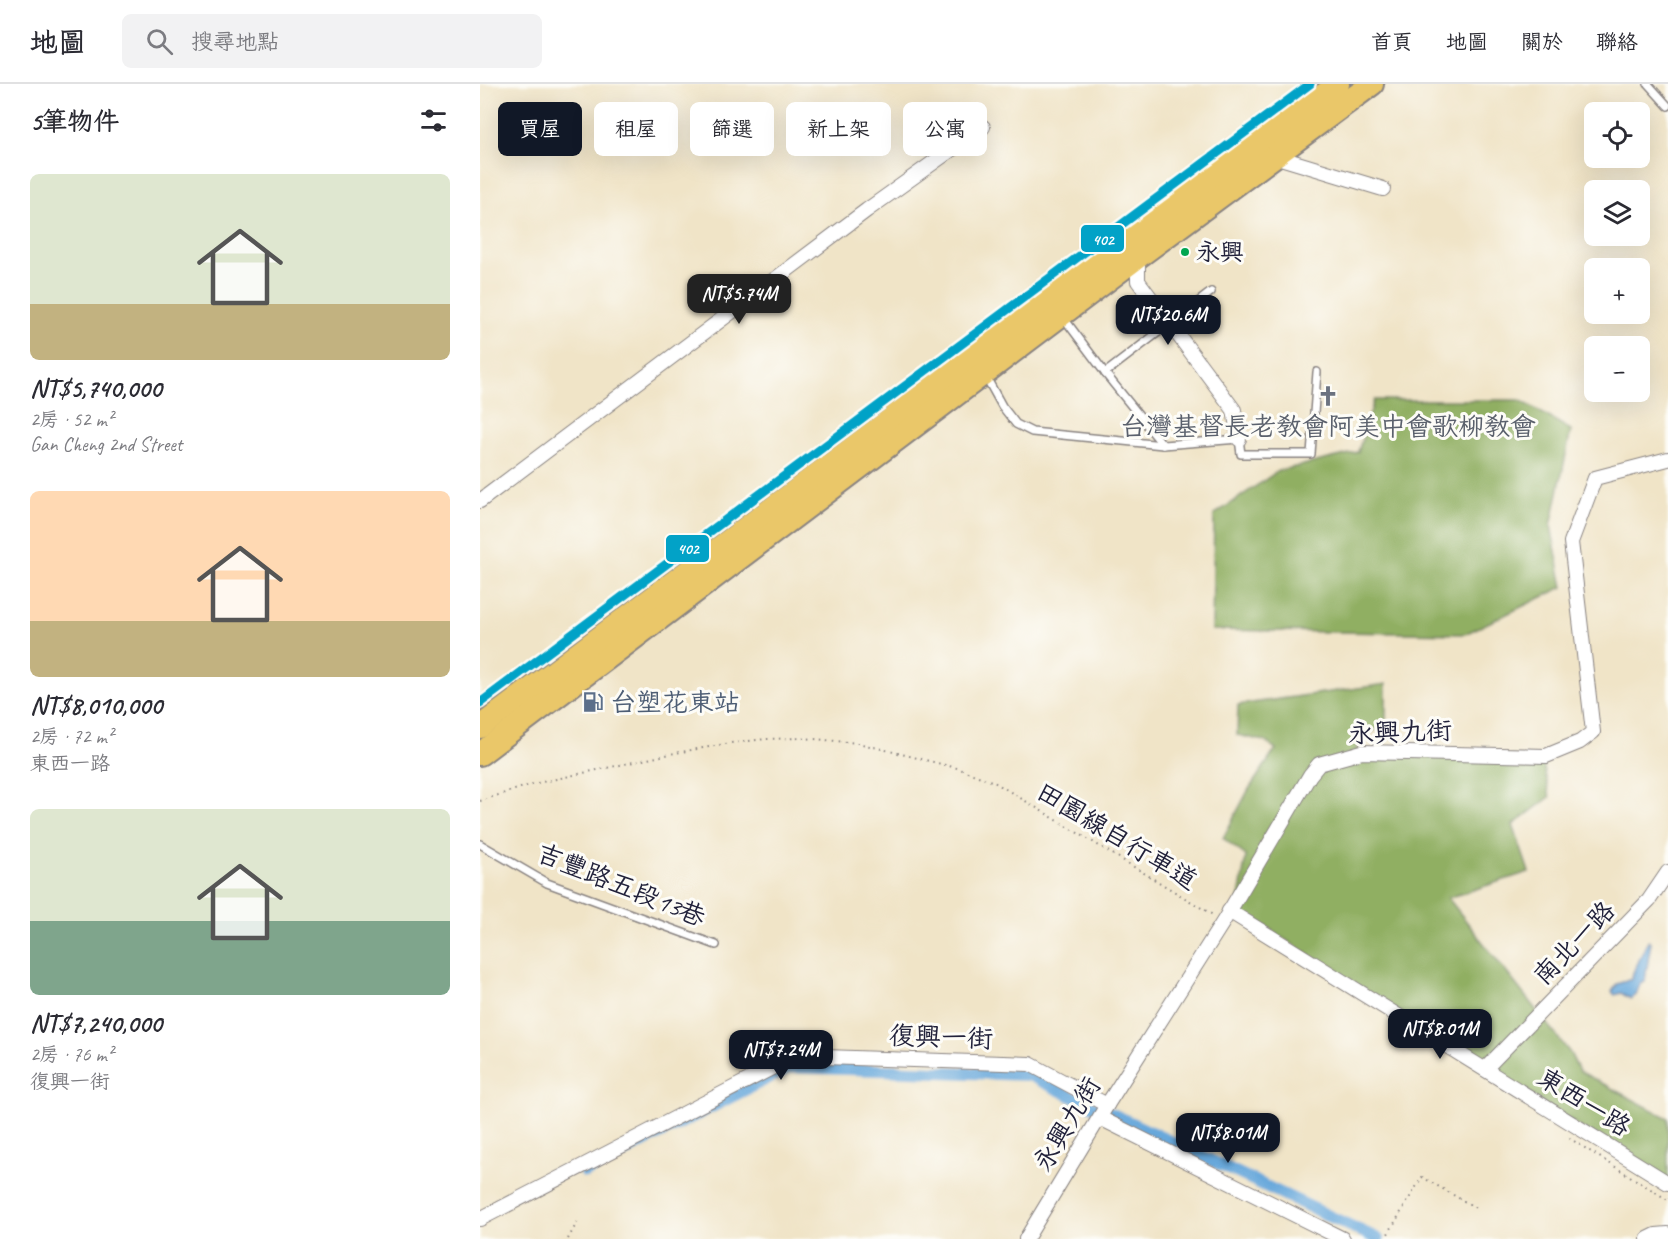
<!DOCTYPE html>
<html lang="zh-TW">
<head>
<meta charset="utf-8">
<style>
  :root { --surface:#fff; --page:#f2f2f3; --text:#2b2b33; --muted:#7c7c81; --line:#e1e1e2; --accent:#111827 }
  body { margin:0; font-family:Caveat,"LXGW WenKai TC",sans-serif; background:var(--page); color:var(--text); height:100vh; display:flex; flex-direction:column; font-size:22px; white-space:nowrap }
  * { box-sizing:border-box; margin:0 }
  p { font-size:20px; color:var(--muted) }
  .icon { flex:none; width:33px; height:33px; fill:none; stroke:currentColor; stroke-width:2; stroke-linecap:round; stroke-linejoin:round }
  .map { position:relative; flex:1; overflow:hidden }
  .details { display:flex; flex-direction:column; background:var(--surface); width:480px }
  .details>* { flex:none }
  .hud { position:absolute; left:18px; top:18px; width:570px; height:54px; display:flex; gap:12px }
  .tools { position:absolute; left:1104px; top:18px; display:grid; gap:12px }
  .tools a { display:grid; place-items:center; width:66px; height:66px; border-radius:9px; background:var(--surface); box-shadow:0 6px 24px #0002; font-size:30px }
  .price { position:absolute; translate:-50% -51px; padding:0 14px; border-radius:12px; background:var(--accent); color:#fff; font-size:20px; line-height:39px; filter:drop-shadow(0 2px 3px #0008) }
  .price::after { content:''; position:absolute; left:50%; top:36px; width:18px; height:14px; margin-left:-9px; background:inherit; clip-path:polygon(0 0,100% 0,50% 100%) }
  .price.active { background:#222; color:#fff }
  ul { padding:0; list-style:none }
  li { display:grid; align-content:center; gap:12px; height:318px; padding:0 30px }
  li span { display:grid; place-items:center; height:186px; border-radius:9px; color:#555 }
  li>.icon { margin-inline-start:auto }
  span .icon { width:108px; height:108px; fill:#fffc; stroke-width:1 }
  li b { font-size:26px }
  h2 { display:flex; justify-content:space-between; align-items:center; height:72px; padding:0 30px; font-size:26px }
  .tag { padding:0 21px; border-radius:9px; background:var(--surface); box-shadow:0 6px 24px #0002; font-size:21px; line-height:54px }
  .tag.active { background:var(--accent); color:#fff }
  header { display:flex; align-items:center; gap:36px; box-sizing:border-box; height:84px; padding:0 30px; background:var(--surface); border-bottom:2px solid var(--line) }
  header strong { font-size:28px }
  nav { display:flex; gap:33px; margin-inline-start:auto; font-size:21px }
  .search { width:420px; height:54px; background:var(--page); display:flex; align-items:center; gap:15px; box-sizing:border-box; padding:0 21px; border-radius:9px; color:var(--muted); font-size:22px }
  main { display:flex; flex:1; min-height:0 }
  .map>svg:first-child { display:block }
  .forest { fill:#90af62; stroke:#59684e; stroke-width:1.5 }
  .water { fill:#67a8db; stroke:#44658b; stroke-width:1.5 }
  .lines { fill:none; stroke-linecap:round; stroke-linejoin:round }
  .canal { stroke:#67a8db; stroke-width:12 }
  .service-casing { stroke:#898381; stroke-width:10 }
  .minor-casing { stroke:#898381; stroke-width:16 }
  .primary-casing { stroke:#898381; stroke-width:26 }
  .path { stroke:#898381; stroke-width:2; stroke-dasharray:1.5 4.5; stroke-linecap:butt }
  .service { stroke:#fff; stroke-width:7 }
  .minor { stroke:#fff; stroke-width:14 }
  .primary { stroke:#eac769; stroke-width:22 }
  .rail-1-casing { stroke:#fdfcf7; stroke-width:14 }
  .rail-1 { stroke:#02a2c7; stroke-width:9 }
  .bus-dot { fill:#00a651; stroke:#fdfcf7; stroke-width:2 }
  .labels { text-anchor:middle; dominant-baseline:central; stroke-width:6; stroke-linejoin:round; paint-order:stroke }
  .bus-label { font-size:24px; fill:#22223b; stroke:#fdfcf7; text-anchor:start }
  .worship-label { font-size:26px; fill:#5b616d; stroke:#fdfcf7 }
  .service-label { font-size:26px; fill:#4e5e75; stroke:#fdfcf7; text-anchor:start }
  .street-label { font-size:26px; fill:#22223b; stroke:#fdfcf7 }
  .line-badge { stroke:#fdfcf7; stroke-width:2 }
  .badge-label { font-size:16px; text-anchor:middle; font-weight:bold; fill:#fff }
</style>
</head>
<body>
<header>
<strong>地圖</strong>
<div class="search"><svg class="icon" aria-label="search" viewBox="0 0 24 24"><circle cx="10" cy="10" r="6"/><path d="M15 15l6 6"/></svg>搜尋地點</div>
<nav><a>首頁</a><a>地圖</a><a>關於</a><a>聯絡</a></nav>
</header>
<main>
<section class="details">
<h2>5筆物件<svg class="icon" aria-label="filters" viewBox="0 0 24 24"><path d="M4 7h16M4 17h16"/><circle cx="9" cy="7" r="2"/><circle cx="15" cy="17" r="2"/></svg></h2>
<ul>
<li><span style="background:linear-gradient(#dfe7d0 70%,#c2b280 0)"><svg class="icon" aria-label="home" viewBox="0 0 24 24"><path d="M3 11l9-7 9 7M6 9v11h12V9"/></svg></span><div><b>NT$5,740,000</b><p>2房 · 52 m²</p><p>Gan Cheng 2nd Street</p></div></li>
<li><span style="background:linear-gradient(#ffd9b3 70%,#c2b280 0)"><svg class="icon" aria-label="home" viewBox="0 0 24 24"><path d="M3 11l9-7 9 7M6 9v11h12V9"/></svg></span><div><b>NT$8,010,000</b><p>2房 · 72 m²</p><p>東西一路</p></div></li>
<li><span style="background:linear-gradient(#dfe7d0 60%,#7fa58c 0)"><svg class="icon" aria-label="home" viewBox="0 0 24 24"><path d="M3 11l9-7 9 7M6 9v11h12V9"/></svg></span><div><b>NT$7,240,000</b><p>2房 · 76 m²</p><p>復興一街</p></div></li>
</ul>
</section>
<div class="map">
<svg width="1188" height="1155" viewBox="0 0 1188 1155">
  <rect width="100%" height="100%" fill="#fdfcf7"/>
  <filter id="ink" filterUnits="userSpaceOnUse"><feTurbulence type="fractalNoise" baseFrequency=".0167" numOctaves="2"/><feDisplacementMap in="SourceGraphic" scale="12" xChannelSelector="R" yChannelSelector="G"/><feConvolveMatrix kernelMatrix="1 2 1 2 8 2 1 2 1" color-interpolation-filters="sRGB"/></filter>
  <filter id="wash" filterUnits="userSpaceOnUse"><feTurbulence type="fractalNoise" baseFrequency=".008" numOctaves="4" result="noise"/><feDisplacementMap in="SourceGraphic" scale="24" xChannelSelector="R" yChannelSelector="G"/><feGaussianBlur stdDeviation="1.35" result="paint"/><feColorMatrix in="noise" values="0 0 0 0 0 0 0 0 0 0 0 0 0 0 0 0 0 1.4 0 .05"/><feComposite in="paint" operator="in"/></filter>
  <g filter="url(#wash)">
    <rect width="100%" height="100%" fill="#f0e4c7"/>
    <!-- forest -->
    <g class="forest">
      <polygon points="894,316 1040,316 1091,346 1071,442 1083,503 985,550 732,546 734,431 798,387 878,368"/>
      <polygon points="906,600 906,639 877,658 876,665 1062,674 1070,713 1033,741 1049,788 968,814 1090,969 1099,987 1188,1034 1188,1099 757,825 766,772 743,754 769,705 796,665 784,657 757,651 758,621"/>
    </g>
    <!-- water -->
    <polygon class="water" points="1168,857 1171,858 1165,896 1160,899 1156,911 1151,915 1141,909 1135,911 1132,908 1137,900 1152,895 1153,889"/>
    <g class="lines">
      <!-- canal -->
      <g class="canal">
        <polyline points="628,1028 898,1155"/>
        <polyline points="105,1088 310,983 549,991 615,1024"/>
      </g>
    </g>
  </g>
  <g filter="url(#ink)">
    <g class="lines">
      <!-- service casing -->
      <g class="service-casing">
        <g id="service">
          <polyline points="1168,0 1188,22"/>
          <polyline points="583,233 625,289 683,361"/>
          <polyline points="625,289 731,208"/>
          <polyline points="506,293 522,322 536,340 552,348 683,361 759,355 761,370 831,370 837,288"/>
          <polyline points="0,760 67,799 236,861"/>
        </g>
      </g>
      <!-- minor casing -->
      <g class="minor-casing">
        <g id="minor">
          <polyline points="794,72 903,105"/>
          <polyline points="656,169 658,173 658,197 754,326 759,355"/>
          <polyline points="0,417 387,126 503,43"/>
          <polyline points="749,827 1188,1099"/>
          <polyline points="1005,985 1169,816 1188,788"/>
          <polyline points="620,1034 863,1155"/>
          <polyline points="0,1135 315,972 550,980 627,1021"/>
          <polyline points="546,1155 627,1021 743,838 830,691 839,680 882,668 1066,672 1100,658 1113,648 1091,458 1115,394 1188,375"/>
          <polyline points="1168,1155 1176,1151 1188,1150"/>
        </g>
      </g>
      <!-- primary casing -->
      <g class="primary-casing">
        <g id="primary">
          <polyline points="0,643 858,0"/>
          <polyline points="0,670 658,173 892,0"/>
        </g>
      </g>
      <!-- path -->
      <g class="path">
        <polyline points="0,717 53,700 195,669 251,659 286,655 323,654 378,659 477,684 514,698 733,831"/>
        <polyline points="1089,1054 1188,1116"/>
        <polyline points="88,1155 99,1135"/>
        <polyline points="905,1155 942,1093 996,1124"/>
      </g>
      <!-- service -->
      <use href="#service" class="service"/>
      <!-- minor -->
      <use href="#minor" class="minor"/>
      <!-- primary -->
      <use href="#primary" class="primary"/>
      <!-- rail-1 casing -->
      <g class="rail-1-casing">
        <polyline id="rail-1" points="0,619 830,0"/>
      </g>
      <!-- rail-1 -->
      <use href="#rail-1" class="rail-1"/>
    </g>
  </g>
  <!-- icons -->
  <defs>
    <g id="church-bare" transform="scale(1.62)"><path d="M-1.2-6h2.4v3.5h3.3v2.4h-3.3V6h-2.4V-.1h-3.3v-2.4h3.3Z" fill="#6b7280" stroke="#fdfcf7" stroke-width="2.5" paint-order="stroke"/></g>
    <g id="fuel-bare" transform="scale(1.62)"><path d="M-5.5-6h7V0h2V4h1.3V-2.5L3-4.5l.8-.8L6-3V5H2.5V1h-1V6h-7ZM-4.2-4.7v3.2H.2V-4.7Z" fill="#5c6f8a" stroke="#fdfcf7" stroke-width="2.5" paint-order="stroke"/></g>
  </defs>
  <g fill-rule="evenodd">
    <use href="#church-bare" x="848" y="312"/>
    <use href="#fuel-bare" x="113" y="618"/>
  </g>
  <!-- markers -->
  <circle class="bus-dot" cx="705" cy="168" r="5"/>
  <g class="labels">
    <!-- bus labels -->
    <g class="bus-label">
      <text x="716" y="168">永興</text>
    </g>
    <!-- worship labels -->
    <g class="worship-label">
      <text x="848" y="342">台灣基督長老教會阿美中會歌柳教會</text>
    </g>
    <!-- service labels -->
    <g class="service-label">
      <text x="130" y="618">台塑花東站</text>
    </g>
    <!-- street labels -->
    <g class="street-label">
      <text transform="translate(920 648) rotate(-2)">永興九街</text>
      <text transform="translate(637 752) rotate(31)">田園線自行車道</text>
      <text transform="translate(141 801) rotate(22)">吉豐路五段13巷</text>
      <text transform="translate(1094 859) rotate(-46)">南北一路</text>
      <text transform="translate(461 953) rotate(2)">復興一街</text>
      <text transform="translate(1104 1018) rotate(32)">東西一路</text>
      <text transform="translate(587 1040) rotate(-59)">永興九街</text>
    </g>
  </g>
  <g class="line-badge">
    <rect x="600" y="140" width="45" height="29" rx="6" fill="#02a2c7"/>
    <rect x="185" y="450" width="45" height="29" rx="6" fill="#02a2c7"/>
  </g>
  <g class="badge-label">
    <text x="623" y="161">402</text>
    <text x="208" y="470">402</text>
  </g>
</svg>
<div class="tools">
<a><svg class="icon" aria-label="locate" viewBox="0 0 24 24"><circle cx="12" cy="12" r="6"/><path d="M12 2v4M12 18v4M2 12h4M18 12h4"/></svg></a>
<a><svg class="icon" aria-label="layers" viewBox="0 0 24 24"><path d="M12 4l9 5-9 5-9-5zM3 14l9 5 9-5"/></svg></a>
<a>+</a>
<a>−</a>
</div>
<b class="price active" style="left:259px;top:241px">NT$5.74M</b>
<b class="price" style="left:688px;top:262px">NT$20.6M</b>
<b class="price" style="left:960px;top:976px">NT$8.01M</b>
<b class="price" style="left:301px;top:997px">NT$7.24M</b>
<b class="price" style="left:748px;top:1080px">NT$8.01M</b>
<div class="hud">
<a class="tag active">買屋</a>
<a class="tag">租屋</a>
<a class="tag">篩選</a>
<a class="tag">新上架</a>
<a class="tag">公寓</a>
</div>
</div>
</main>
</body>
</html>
